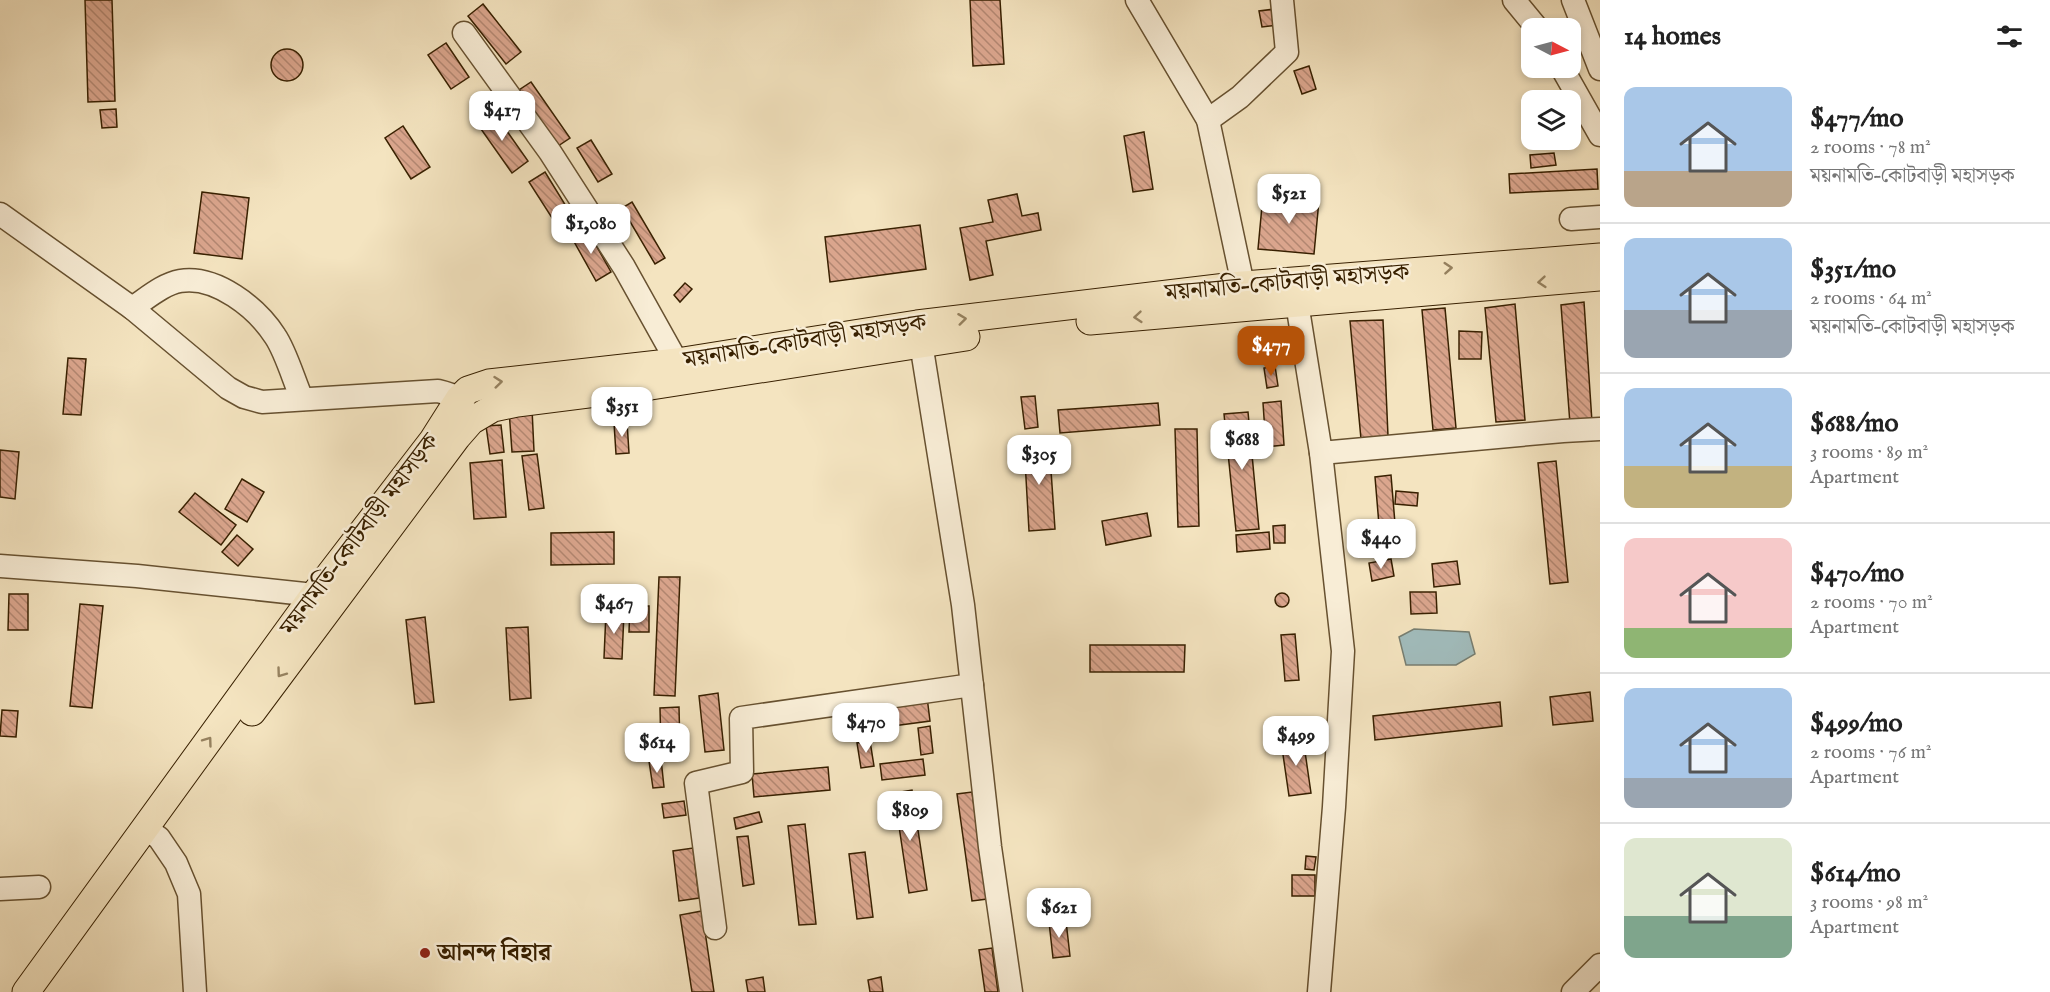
<!DOCTYPE html>
<html lang="en">
<head>
<meta charset="utf-8">
<style>
  :root { --surface:#fff; --page:#f6f6f6; --text:#222; --muted:#767676; --line:#e0e0e0; --accent:#b45309 }
  body { margin:0; font-family:"IM FELL English","Noto Serif Bengali",serif; background:var(--page); color:var(--text); height:100vh; display:flex; flex-direction:column; font-size:22px; white-space:nowrap }
  * { box-sizing:border-box; margin:0 }
  p { font-size:20px; color:var(--muted) }
  .icon { flex:none; width:33px; height:33px; fill:none; stroke:currentColor; stroke-width:2; stroke-linecap:round; stroke-linejoin:round }
  .map { position:relative; flex:1; overflow:hidden }
  .sheet { display:flex; flex-direction:column; background:var(--surface); width:450px }
  .sheet>* { flex:none }
  .needle { width:39px; rotate:96deg }
  .controls { position:absolute; left:1521px; top:18px; display:grid; gap:12px }
  .controls a { display:grid; place-items:center; width:60px; height:60px; border-radius:12px; background:var(--surface); box-shadow:0 3px 9px #0003; font-size:30px }
  .price { position:absolute; translate:-50% -51px; padding:0 14px; border-radius:12px; background:#fff; color:#222; font-size:20px; line-height:39px; filter:drop-shadow(0 2px 3px #0008) }
  .price::after { content:''; position:absolute; left:50%; top:36px; width:18px; height:14px; margin-left:-9px; background:inherit; clip-path:polygon(0 0,100% 0,50% 100%) }
  .price.current { background:var(--accent); color:#fff }
  ul { padding:0; list-style:none }
  li { display:flex; align-items:center; gap:18px; height:150px; padding:0 24px }
  li+li { border-top:2px solid var(--line) }
  li span { display:grid; place-items:center; flex:none; width:168px; height:120px; border-radius:12px; color:#555 }
  li>.icon { margin-inline-start:auto }
  span .icon { width:72px; height:72px; fill:#fffc; stroke-width:1 }
  li b { font-size:26px }
  h2 { display:flex; justify-content:space-between; align-items:center; height:72px; padding:0 24px; font-size:26px }
  main { display:flex; flex:1; min-height:0 }
  .map>svg:first-child { display:block }
  .water { fill:#a1bcbc; stroke:#777e71; stroke-width:1.5 }
  .building { fill:url(#building-back-hatch); stroke:#382000; stroke-width:1.5 }
  .lines { fill:none; stroke-linecap:round; stroke-linejoin:round }
  .minor-casing { stroke:#675130; stroke-width:25 }
  .major-casing { stroke:#382000; stroke-width:29 }
  .minor { stroke:#f8edd6; stroke-width:22 }
  .major { stroke:#f4e4c0; stroke-width:27 }
  .oneway { stroke:#968260 }
  .poi-dot { fill:#8f2418; stroke:#f8edd6; stroke-width:2 }
  .labels { text-anchor:middle; dominant-baseline:central; stroke-width:5; stroke-linejoin:round; paint-order:stroke }
  .street-label { font-size:24px; fill:#382000; stroke:#f8edd6 }
  .poi-label { font-size:24px; font-weight:bold; fill:#382000; stroke:#f8edd6; text-anchor:start }
</style>
</head>
<body>
<main>
<div class="map">
<svg width="1600" height="992" viewBox="0 0 1600 992">
  <defs>
    <pattern id="building-back-hatch" width="6" height="6" patternUnits="userSpaceOnUse" patternTransform="scale(1.5)"><rect width="6" height="6" fill="#dba68e"/><path d="M-1 5l2 2M0 0l6 6M5-1l2 2" fill="none" stroke="#b38772"/></pattern>
  </defs>
  <rect width="100%" height="100%" fill="#f4e4c0"/>
  <filter id="stains"><feTurbulence type="fractalNoise" baseFrequency=".00333" numOctaves="4"/><feColorMatrix values="0 0 0 0 .2 0 0 0 0 .09 0 0 0 0 .02 0 0 0 .5 -.17"/></filter>
  <radialGradient id="worn" r=".72"><stop offset=".6" stop-color="#630" stop-opacity="0"/><stop offset="1" stop-color="#630" stop-opacity=".3"/></radialGradient>
  <!-- water -->
  <polygon class="water" points="1414,629 1469,632 1475,654 1456,665 1406,665 1399,637"/>
  <!-- building -->
  <g class="building">
    <polygon points="85,0 112,0 115,101 88,102"/>
    <polygon points="970,0 1000,0 1004,64 973,66"/>
    <polygon points="483,4 521,52 506,64 468,16"/>
    <polygon points="1275,9 1278,25 1262,27 1259,11"/>
    <polygon points="446,43 469,77 451,89 428,55"/>
    <circle cx="287" cy="65" r="16"/>
    <polygon points="1309,66 1316,89 1302,94 1294,71"/>
    <polygon points="531,82 570,138 558,146 519,90"/>
    <polygon points="116,109 117,127 102,128 100,110"/>
    <polygon points="492,110 528,161 512,173 476,122"/>
    <polygon points="403,126 430,167 411,179 385,138"/>
    <polygon points="1144,132 1153,189 1133,192 1124,136"/>
    <polygon points="591,140 612,174 598,182 577,148"/>
    <polygon points="1554,153 1556,165 1531,168 1530,155"/>
    <polygon points="1597,169 1598,189 1510,193 1509,174"/>
    <polygon points="545,172 569,211 554,221 529,182"/>
    <polygon points="202,192 249,198 242,259 194,253"/>
    <polygon points="1017,194 1022,216 1038,213 1041,230 986,241 993,275 970,280 960,228 993,222 988,200"/>
    <polygon points="1263,195 1319,200 1314,254 1258,249"/>
    <polygon points="632,202 665,258 655,264 622,208"/>
    <polygon points="920,225 926,269 830,282 825,237"/>
    <polygon points="587,229 611,272 596,281 572,238"/>
    <polygon points="685,283 692,289 680,302 674,295"/>
    <polygon points="1584,302 1592,422 1570,424 1561,305"/>
    <polygon points="1515,304 1525,420 1496,422 1485,308"/>
    <polygon points="1445,308 1456,428 1433,430 1422,310"/>
    <polygon points="1383,320 1388,436 1361,439 1350,321"/>
    <polygon points="1459,331 1482,332 1481,359 1459,359"/>
    <polygon points="68,358 86,359 81,415 63,414"/>
    <polygon points="1275,366 1278,386 1267,388 1264,368"/>
    <polygon points="1035,396 1038,427 1025,429 1021,397"/>
    <polygon points="612,399 630,400 629,419 611,417"/>
    <polygon points="1281,401 1284,445 1266,447 1263,403"/>
    <polygon points="1158,403 1160,425 1060,433 1058,410"/>
    <polygon points="532,409 534,451 512,452 509,410"/>
    <polygon points="1248,412 1259,529 1236,531 1224,414"/>
    <polygon points="627,422 629,453 616,454 614,423"/>
    <polygon points="501,425 504,452 490,454 486,426"/>
    <polygon points="1175,429 1197,429 1199,526 1178,527"/>
    <polygon points="1049,441 1055,529 1029,531 1024,443"/>
    <polygon points="0,450 19,452 15,499 0,497"/>
    <polygon points="537,454 544,508 529,510 522,456"/>
    <polygon points="502,460 506,517 474,519 470,463"/>
    <polygon points="1556,461 1568,582 1550,584 1538,463"/>
    <polygon points="1391,475 1397,548 1381,549 1375,477"/>
    <polygon points="242,479 264,492 247,522 225,509"/>
    <polygon points="1396,491 1418,493 1417,506 1395,504"/>
    <polygon points="195,493 236,525 221,545 179,512"/>
    <polygon points="1147,513 1151,536 1106,545 1102,521"/>
    <polygon points="1285,525 1285,543 1274,543 1273,526"/>
    <polygon points="614,532 614,564 551,565 551,533"/>
    <polygon points="1269,532 1270,549 1237,552 1236,535"/>
    <polygon points="237,535 253,549 238,566 222,552"/>
    <polygon points="1391,559 1394,576 1372,581 1369,563"/>
    <polygon points="1457,561 1460,584 1434,587 1432,564"/>
    <polygon points="659,577 680,577 675,696 654,695"/>
    <polygon points="1410,592 1436,592 1437,613 1411,614"/>
    <circle cx="1282" cy="600" r="7"/>
    <polygon points="9,594 28,594 28,630 8,630"/>
    <polygon points="80,604 103,606 92,708 70,706"/>
    <polygon points="630,606 649,606 649,632 629,632"/>
    <polygon points="606,612 624,612 622,659 604,658"/>
    <polygon points="425,617 434,702 415,704 406,620"/>
    <polygon points="528,627 531,698 510,700 506,628"/>
    <polygon points="1295,634 1299,680 1285,681 1281,635"/>
    <polygon points="1090,645 1185,645 1184,672 1090,672"/>
    <polygon points="1590,692 1593,721 1553,725 1550,697"/>
    <polygon points="718,693 724,750 705,752 699,696"/>
    <polygon points="927,697 930,721 863,730 860,706"/>
    <polygon points="1500,702 1502,726 1375,740 1373,716"/>
    <polygon points="679,707 680,750 661,751 660,708"/>
    <polygon points="2,710 18,711 16,737 0,736"/>
    <polygon points="930,726 933,753 921,755 918,728"/>
    <polygon points="1303,738 1311,793 1289,796 1281,741"/>
    <polygon points="870,741 874,766 861,768 857,743"/>
    <polygon points="661,759 664,787 653,788 649,761"/>
    <polygon points="923,759 925,775 882,780 880,764"/>
    <polygon points="828,767 830,790 754,797 752,774"/>
    <polygon points="912,790 927,890 909,893 894,793"/>
    <polygon points="972,792 987,899 972,901 957,794"/>
    <polygon points="684,801 686,815 664,818 662,804"/>
    <polygon points="759,812 762,822 736,829 734,818"/>
    <polygon points="805,824 816,924 799,925 788,826"/>
    <polygon points="748,836 754,884 743,886 737,837"/>
    <polygon points="693,848 699,898 679,901 673,851"/>
    <polygon points="865,852 873,917 857,919 849,854"/>
    <polygon points="1306,856 1316,857 1314,870 1305,869"/>
    <rect x="1292" y="875" width="23" height="21"/>
    <polygon points="702,911 714,992 692,992 680,915"/>
    <polygon points="1066,921 1070,956 1053,958 1049,922"/>
    <polygon points="992,948 998,992 985,992 979,950"/>
    <polygon points="763,977 765,992 748,992 746,980"/>
    <polygon points="881,977 883,992 870,992 868,980"/>
  </g>
  <g class="lines">
    <!-- minor casing -->
    <g class="minor-casing">
      <g id="minor">
        <polyline points="1137,0 1208,120 1243,285 1245,303"/>
        <polyline points="1514,0 1537,28"/>
        <polyline points="1573,0 1600,69"/>
        <polyline points="464,33 550,152 624,267 677,362"/>
        <polyline points="1562,68 1600,135"/>
        <polyline points="1208,120 1240,97 1287,52 1282,0"/>
        <path d="M0,214l132,94 96,80 16,9 18,5 176,-11c17,4 20,6 28,21"/>
        <polyline points="1571,219 1600,217"/>
        <polyline points="1297,303 1321,453 1563,431 1600,429"/>
        <path d="M132,308c14,-9 31,-24 48,-27 36,-6 77,27 95,55 11,16 19,45 27,63"/>
        <polyline points="921,343 963,605 990,847 1011,992"/>
        <polyline points="0,566 137,576 314,595 323,605"/>
        <polyline points="145,828 159,838 176,863 189,894 195,992"/>
        <polyline points="0,889 39,887"/>
        <polyline points="715,928 696,783 742,772 741,718 972,685"/>
        <polyline points="1319,992 1334,807 1343,651 1321,453"/>
        <polyline points="1573,992 1600,965"/>
      </g>
    </g>
    <!-- major casing -->
    <g class="major-casing">
      <g id="major">
        <polyline points="1090,321 1600,277"/>
        <polyline points="252,712 457,437 471,421 493,408 517,403 651,386 966,337"/>
        <polyline points="26,992 314,595 433,440 459,399 468,390 489,383 677,362 917,324 1243,285 1600,257"/>
      </g>
    </g>
    <!-- minor -->
    <use href="#minor" class="minor"/>
    <!-- major -->
    <use href="#major" class="major"/>
  </g>
  <!-- one-way arrows -->
  <defs><path id="oneway-chevron" d="M-2-3.5L2.5 0L-2 3.5" fill="none" stroke-width="1.6" stroke-linecap="round" stroke-linejoin="round" transform="scale(1.5)"/></defs>
  <g class="oneway">
    <use href="#oneway-chevron" transform="translate(1448 268) rotate(-4)"/>
    <use href="#oneway-chevron" transform="translate(1542 282) rotate(175)"/>
    <use href="#oneway-chevron" transform="translate(1138 317) rotate(175)"/>
    <use href="#oneway-chevron" transform="translate(962 319) rotate(-7)"/>
    <use href="#oneway-chevron" transform="translate(498 382) rotate(-6)"/>
    <use href="#oneway-chevron" transform="translate(281 673) rotate(126)"/>
    <use href="#oneway-chevron" transform="translate(208 741) rotate(-54)"/>
  </g>
  <!-- markers -->
  <circle class="poi-dot" cx="425" cy="953" r="6"/>
  <g class="labels">
    <!-- street labels -->
    <g class="street-label">
      <text transform="translate(1287 283) rotate(-5)">ময়নামতি–কোটবাড়ী মহাসড়ক</text>
      <text transform="translate(805 342) rotate(-9)">ময়নামতি–কোটবাড়ী মহাসড়ক</text>
      <text transform="translate(360 535) rotate(-53)">ময়নামতি–কোটবাড়ী মহাসড়ক</text>
    </g>
    <!-- poi labels -->
    <g class="poi-label">
      <text x="437" y="953">আনন্দ বিহার</text>
    </g>
  </g>
  <rect width="100%" height="100%" filter="url(#stains)"/>
  <rect width="100%" height="100%" fill="url(#worn)"/>
</svg>
<div class="controls">
<a><svg class="needle" viewBox="-14 -14 28 28"><path d="M0-13l5 13h-10z" fill="#e53935"/><path d="M0 13l5-13h-10z" fill="#767676"/></svg></a>
<a><svg class="icon" aria-label="layers" viewBox="0 0 24 24"><path d="M12 4l9 5-9 5-9-5zM3 14l9 5 9-5"/></svg></a>
</div>
<b class="price" style="left:502px;top:142px">$417</b>
<b class="price" style="left:1289px;top:225px">$521</b>
<b class="price" style="left:591px;top:255px">$1,080</b>
<b class="price current" style="left:1271px;top:377px">$477</b>
<b class="price" style="left:622px;top:438px">$351</b>
<b class="price" style="left:1242px;top:471px">$688</b>
<b class="price" style="left:1039px;top:486px">$305</b>
<b class="price" style="left:1381px;top:570px">$440</b>
<b class="price" style="left:614px;top:635px">$467</b>
<b class="price" style="left:866px;top:754px">$470</b>
<b class="price" style="left:1296px;top:767px">$499</b>
<b class="price" style="left:657px;top:774px">$614</b>
<b class="price" style="left:910px;top:842px">$809</b>
<b class="price" style="left:1059px;top:939px">$621</b>
</div>
<section class="sheet">
<h2>14 homes<svg class="icon" aria-label="filters" viewBox="0 0 24 24"><path d="M4 7h16M4 17h16"/><circle cx="9" cy="7" r="2"/><circle cx="15" cy="17" r="2"/></svg></h2>
<ul>
<li><span style="background:linear-gradient(#a9c7e8 70%,#b9a48a 0)"><svg class="icon" aria-label="home" viewBox="0 0 24 24"><path d="M3 11l9-7 9 7M6 9v11h12V9"/></svg></span><div><b>$477/mo</b><p>2 rooms · 78 m²</p><p>ময়নামতি–কোটবাড়ী মহাসড়ক</p></div></li>
<li><span style="background:linear-gradient(#a9c7e8 60%,#9aa5b1 0)"><svg class="icon" aria-label="home" viewBox="0 0 24 24"><path d="M3 11l9-7 9 7M6 9v11h12V9"/></svg></span><div><b>$351/mo</b><p>2 rooms · 64 m²</p><p>ময়নামতি–কোটবাড়ী মহাসড়ক</p></div></li>
<li><span style="background:linear-gradient(#a9c7e8 65%,#c2b280 0)"><svg class="icon" aria-label="home" viewBox="0 0 24 24"><path d="M3 11l9-7 9 7M6 9v11h12V9"/></svg></span><div><b>$688/mo</b><p>3 rooms · 89 m²</p><p>Apartment</p></div></li>
<li><span style="background:linear-gradient(#f6c9c9 75%,#8fb573 0)"><svg class="icon" aria-label="home" viewBox="0 0 24 24"><path d="M3 11l9-7 9 7M6 9v11h12V9"/></svg></span><div><b>$470/mo</b><p>2 rooms · 70 m²</p><p>Apartment</p></div></li>
<li><span style="background:linear-gradient(#a9c7e8 75%,#9aa5b1 0)"><svg class="icon" aria-label="home" viewBox="0 0 24 24"><path d="M3 11l9-7 9 7M6 9v11h12V9"/></svg></span><div><b>$499/mo</b><p>2 rooms · 76 m²</p><p>Apartment</p></div></li>
<li><span style="background:linear-gradient(#dfe7d0 65%,#7fa58c 0)"><svg class="icon" aria-label="home" viewBox="0 0 24 24"><path d="M3 11l9-7 9 7M6 9v11h12V9"/></svg></span><div><b>$614/mo</b><p>3 rooms · 98 m²</p><p>Apartment</p></div></li>
</ul>
</section>
</main>
</body>
</html>
